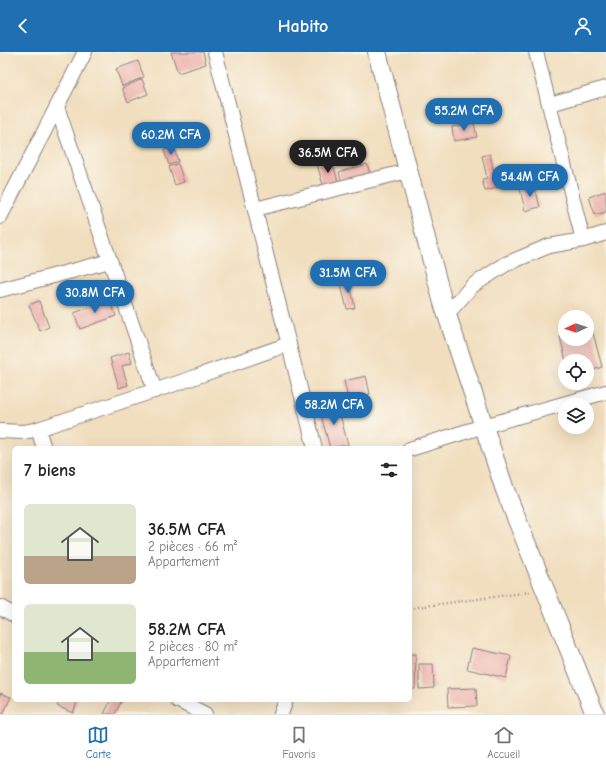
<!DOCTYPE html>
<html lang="fr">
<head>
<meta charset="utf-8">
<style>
  :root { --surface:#fff; --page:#f6f6f6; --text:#202124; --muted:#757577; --line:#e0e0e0; --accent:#1f6fb2 }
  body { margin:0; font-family:"Comic Neue",sans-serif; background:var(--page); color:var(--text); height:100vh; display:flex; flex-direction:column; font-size:15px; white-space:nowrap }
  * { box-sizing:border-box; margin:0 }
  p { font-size:13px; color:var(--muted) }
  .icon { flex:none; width:22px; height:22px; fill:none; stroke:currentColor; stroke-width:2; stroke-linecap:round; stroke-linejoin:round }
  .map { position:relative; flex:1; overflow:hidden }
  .drawer { position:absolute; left:12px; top:394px; width:400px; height:256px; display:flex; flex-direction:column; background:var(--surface); border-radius:6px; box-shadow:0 4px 16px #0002 }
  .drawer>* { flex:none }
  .needle { width:26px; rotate:266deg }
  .controls { position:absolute; left:558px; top:258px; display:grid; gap:8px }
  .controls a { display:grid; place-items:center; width:36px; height:36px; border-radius:50%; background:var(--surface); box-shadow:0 4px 16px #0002; font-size:20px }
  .price { position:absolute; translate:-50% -34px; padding:0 9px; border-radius:14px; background:var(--accent); color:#fff; font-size:13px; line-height:26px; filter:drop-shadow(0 1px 2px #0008) }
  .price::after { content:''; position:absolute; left:50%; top:24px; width:12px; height:9px; margin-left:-6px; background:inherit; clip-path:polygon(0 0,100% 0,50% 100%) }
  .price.current { background:#222; color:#fff }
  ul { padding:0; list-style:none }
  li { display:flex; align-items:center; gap:12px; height:100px; padding:0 12px }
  li span { display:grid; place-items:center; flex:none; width:112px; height:80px; border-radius:6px; color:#555 }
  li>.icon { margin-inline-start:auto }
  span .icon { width:48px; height:48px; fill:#fffc; stroke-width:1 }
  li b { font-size:17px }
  h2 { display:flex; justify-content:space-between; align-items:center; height:48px; padding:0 12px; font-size:17px }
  header { display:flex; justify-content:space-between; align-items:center; height:52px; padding:0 12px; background:var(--accent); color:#fff; font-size:18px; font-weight:800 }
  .tab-bar { display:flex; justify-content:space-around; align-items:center; height:56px; border-top:1px solid var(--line); background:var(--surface); font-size:11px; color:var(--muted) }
  .tab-bar a { display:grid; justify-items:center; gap:2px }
  .tab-bar .current { color:var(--accent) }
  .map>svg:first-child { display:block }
  .building { fill:#ecb0aa }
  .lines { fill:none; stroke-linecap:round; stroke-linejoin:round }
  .minor-casing { stroke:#8a807c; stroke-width:16 }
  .tertiary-casing { stroke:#8a807c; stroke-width:20 }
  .path { stroke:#8a807c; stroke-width:2.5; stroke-dasharray:1 3; stroke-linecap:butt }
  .minor { stroke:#fff; stroke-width:14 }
  .tertiary { stroke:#fff; stroke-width:18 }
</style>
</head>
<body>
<header><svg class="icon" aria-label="back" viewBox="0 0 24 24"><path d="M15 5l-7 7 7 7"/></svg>Habito<svg class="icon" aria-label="person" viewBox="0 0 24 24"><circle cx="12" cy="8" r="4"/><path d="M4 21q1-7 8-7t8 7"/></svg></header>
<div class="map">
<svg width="606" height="662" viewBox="0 0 606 662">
  <rect width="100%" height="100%" fill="#fbf7ec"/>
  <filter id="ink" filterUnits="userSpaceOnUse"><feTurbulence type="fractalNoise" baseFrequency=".025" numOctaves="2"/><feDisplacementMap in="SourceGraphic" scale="8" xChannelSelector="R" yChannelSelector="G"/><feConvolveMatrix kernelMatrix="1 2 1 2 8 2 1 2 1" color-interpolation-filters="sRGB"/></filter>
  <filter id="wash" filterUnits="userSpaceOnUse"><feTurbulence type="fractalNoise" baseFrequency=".012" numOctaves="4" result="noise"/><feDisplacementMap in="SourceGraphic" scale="16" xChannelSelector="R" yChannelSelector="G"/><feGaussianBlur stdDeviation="0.9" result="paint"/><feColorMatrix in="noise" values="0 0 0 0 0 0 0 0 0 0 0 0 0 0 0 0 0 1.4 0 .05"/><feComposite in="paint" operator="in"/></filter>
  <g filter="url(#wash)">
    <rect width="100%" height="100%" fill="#f1debe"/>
    <g id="blocks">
      <!-- building -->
      <g class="building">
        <polygon points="171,0 203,0 206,12 178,21"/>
        <polygon points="138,9 144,25 122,34 116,17"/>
        <polygon points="142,27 148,42 128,50 122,36"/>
        <polygon points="474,71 477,85 454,89 452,75"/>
        <polygon points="174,95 178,110 169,113 164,98"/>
        <polygon points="361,99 363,108 338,114 336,105"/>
        <polygon points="490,102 497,136 485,139 482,127 487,126 482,104"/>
        <polygon points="332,108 339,133 324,137 317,112"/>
        <polygon points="178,112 184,130 175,133 169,115"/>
        <polygon points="367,112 371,124 342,132 339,120"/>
        <polygon points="534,132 540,155 525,159 520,136"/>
        <polygon points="606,139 606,160 595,163 589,145"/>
        <polygon points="349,227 355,256 347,257 340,229"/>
        <polygon points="110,248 116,264 80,277 74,261"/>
        <polygon points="39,249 49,275 40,279 29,253"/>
        <polygon points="592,277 602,315 587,320 587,309 566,309 560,285 565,284 565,287 587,287 587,278"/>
        <polygon points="129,300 132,311 122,314 128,333 119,336 110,306"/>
        <polygon points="366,324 370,342 348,347 344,329"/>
        <polygon points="337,351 348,393 330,396 319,356"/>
        <polygon points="472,596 511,604 506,626 467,617"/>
        <polygon points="410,602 416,602 415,637 410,637"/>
        <polygon points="419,612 433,612 434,636 419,637"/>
        <polygon points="476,636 477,654 448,655 447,637"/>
        <polygon points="0,641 11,645 3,662 0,662"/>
        <polygon points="60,648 78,648 73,661 57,654"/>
        <polygon points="111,648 122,648 115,662 104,662"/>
      </g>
    </g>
  </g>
  <g filter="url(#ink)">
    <use href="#blocks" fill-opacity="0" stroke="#8a807c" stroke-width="1"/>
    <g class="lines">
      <!-- minor casing -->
      <g class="minor-casing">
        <g id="minor">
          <polyline points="215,0 315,396"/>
          <polyline points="536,0 583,188"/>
          <polyline points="550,52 606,36"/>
          <polyline points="57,55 155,339"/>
          <polyline points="255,157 408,119"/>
          <polyline points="0,165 85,0"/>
          <polyline points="0,238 110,209"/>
          <polyline points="447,262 472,234 506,212 549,194 583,188 606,181"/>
          <polyline points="38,377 44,396"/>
          <polyline points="0,379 24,380 38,377 178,331 289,292"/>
          <polyline points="410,397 484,374 606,340"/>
          <polyline points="0,555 14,563"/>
          <polyline points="177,648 205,662"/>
          <polyline points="281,662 286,648"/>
        </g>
      </g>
      <!-- tertiary casing -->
      <g class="tertiary-casing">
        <polyline id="tertiary" points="377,0 443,251 505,438 595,662"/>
      </g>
      <!-- path -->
      <polyline class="path" points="410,556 530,540"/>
      <!-- minor -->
      <use href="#minor" class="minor"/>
      <!-- tertiary -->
      <use href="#tertiary" class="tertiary"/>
    </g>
  </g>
</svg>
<div class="controls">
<a><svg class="needle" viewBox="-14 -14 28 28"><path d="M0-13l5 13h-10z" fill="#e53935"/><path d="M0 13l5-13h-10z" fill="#757577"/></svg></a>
<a><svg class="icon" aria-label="locate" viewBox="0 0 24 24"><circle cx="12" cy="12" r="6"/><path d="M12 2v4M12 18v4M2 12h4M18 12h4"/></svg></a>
<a><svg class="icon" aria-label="layers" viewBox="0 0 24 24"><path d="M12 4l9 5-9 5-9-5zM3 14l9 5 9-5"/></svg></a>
</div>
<b class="price" style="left:464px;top:80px">55.2M CFA</b>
<b class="price" style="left:171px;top:104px">60.2M CFA</b>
<b class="price current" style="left:328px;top:122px">36.5M CFA</b>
<b class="price" style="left:530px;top:146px">54.4M CFA</b>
<b class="price" style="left:348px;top:242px">31.5M CFA</b>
<b class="price" style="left:95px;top:262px">30.8M CFA</b>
<b class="price" style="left:334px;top:374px">58.2M CFA</b>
<section class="drawer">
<h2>7 biens<svg class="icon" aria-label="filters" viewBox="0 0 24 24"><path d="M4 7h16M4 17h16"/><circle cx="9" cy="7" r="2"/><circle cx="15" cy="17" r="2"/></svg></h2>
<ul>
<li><span style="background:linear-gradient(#dfe7d0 65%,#b9a48a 0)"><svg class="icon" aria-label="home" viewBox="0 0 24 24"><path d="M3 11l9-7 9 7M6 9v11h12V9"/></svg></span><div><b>36.5M CFA</b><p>2 pièces · 66 m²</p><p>Appartement</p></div></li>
<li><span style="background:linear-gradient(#dfe7d0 60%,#8fb573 0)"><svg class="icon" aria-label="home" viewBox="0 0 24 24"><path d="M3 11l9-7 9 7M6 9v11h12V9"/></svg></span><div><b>58.2M CFA</b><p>2 pièces · 80 m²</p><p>Appartement</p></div></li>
</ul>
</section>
</div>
<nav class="tab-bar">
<a class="current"><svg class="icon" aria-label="map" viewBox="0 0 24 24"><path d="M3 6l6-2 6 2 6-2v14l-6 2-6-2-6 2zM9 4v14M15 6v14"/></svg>Carte</a>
<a><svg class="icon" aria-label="saved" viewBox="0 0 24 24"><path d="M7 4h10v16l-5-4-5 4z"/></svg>Favoris</a>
<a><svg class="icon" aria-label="home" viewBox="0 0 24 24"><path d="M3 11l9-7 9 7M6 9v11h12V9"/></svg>Accueil</a>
</nav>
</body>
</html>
